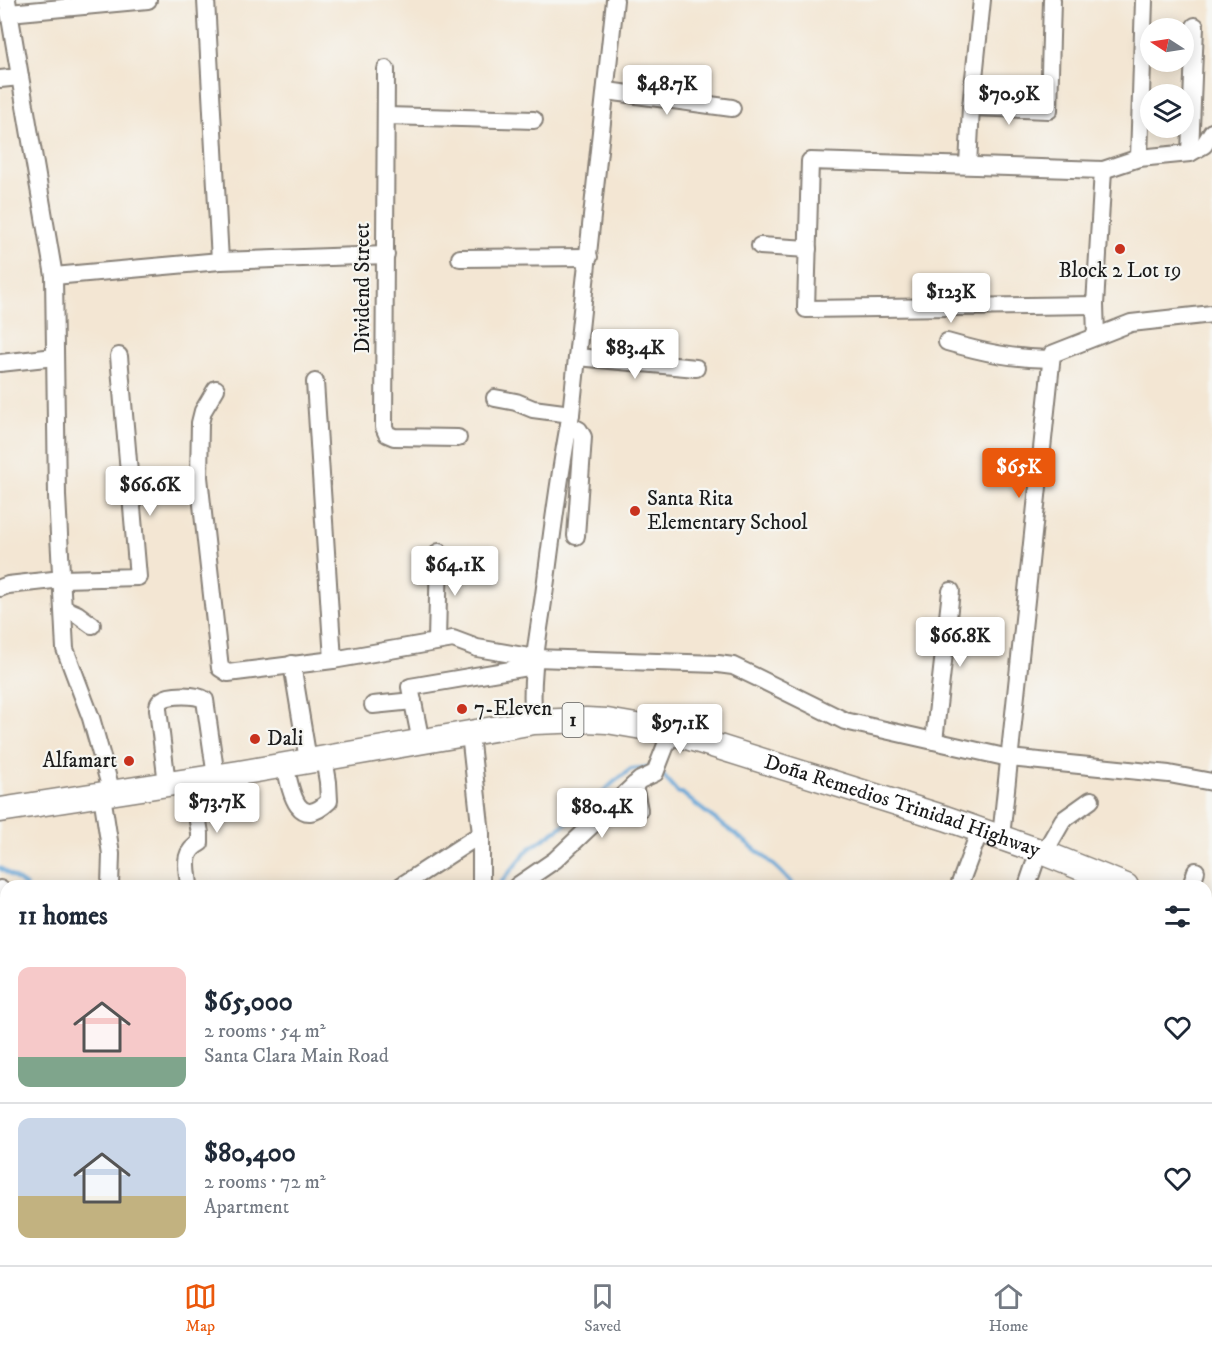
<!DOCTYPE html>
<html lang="en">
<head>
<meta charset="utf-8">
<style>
  :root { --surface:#fff; --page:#f6f6f7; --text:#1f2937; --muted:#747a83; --line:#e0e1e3; --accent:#ea580c }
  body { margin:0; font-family:"IM FELL DW Pica",serif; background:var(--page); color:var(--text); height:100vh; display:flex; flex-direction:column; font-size:22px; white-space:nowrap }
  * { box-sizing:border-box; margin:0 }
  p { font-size:20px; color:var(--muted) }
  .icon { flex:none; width:33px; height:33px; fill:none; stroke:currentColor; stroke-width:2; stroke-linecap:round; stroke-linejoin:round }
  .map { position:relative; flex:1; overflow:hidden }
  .details { position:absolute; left:0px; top:880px; width:1212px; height:386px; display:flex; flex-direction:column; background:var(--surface); border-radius:18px 18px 0 0; box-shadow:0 3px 15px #0003 }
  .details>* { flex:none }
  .needle { width:39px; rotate:282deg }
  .buttons { position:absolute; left:1140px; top:18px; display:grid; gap:12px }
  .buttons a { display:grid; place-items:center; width:54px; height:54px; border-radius:50%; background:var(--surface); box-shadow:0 3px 15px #0003; font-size:30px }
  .price { position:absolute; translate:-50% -51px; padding:0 14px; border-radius:6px; background:#fff; color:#222; font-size:20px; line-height:39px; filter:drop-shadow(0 2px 3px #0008) }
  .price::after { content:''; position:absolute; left:50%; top:36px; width:18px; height:14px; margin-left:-9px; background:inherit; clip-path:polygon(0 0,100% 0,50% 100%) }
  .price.selected { background:var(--accent); color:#fff }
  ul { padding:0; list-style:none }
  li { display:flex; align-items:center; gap:18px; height:150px; padding:0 18px }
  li+li { border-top:2px solid var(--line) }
  li span { display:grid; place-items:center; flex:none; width:168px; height:120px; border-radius:12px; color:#555 }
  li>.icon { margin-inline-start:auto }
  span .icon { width:72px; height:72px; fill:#fffc; stroke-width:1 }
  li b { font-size:26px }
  h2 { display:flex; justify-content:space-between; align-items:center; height:72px; padding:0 18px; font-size:26px }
  .dock { display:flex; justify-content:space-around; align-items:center; height:84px; border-top:2px solid var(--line); background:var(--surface); font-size:16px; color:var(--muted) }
  .dock a { display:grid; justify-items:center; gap:3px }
  .dock .selected { color:var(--accent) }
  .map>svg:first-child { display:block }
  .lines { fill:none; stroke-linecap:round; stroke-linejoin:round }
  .stream { stroke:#63a4d6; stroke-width:4 }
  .minor-casing { stroke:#888178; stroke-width:20 }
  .highway-casing { stroke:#888178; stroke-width:27 }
  .minor { stroke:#fff; stroke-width:16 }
  .highway { stroke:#fff; stroke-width:24 }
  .poi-dot { fill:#c8321e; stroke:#f6f6f2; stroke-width:2 }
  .labels { text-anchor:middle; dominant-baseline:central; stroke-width:4.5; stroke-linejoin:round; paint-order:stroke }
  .shield { fill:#f6f6f2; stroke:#5d5d5c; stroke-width:1.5 }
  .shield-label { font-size:20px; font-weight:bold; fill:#1c1c1c }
  .poi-label { font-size:21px; fill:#1c1c1c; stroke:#f6f6f2; text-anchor:start }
  .street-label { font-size:21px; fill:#1c1c1c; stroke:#f6f6f2 }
</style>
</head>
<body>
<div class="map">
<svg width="1212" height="1265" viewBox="0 0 1212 1265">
  <rect width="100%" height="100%" fill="#f6f6f2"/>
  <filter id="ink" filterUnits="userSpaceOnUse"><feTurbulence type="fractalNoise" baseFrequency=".0167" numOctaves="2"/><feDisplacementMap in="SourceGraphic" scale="12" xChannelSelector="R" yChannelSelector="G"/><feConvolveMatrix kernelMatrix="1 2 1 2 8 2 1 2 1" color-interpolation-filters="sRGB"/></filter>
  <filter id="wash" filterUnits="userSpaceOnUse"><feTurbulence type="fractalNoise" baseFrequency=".008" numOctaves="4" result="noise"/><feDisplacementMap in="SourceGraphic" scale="24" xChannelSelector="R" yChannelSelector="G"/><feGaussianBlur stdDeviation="1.35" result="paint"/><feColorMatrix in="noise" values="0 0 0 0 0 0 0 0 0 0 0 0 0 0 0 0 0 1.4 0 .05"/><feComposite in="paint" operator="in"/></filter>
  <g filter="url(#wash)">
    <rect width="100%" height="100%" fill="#f3e6d3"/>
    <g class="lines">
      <!-- stream -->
      <g class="stream">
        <path d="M661,773l17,20h4c36,32 81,56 112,93"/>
        <polyline points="0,868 26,886"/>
        <polyline points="498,886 529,849 570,821 614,782 631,769 650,767"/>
        <polyline points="1206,1165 1212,1168"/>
      </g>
    </g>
  </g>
  <g filter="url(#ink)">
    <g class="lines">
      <!-- minor casing -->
      <g class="minor-casing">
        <g id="minor">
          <polyline points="7,0 54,276 57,496 65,649 91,718 112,793"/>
          <polyline points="206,0 220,261"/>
          <polyline points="9,13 148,0"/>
          <polyline points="386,69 384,427 387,434 394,437 458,438"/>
          <polyline points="0,79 20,77"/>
          <polyline points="607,91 732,108"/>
          <polyline points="971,107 1049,110 1052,0"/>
          <polyline points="386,116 534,120"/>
          <polyline points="1190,153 1195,26"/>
          <polyline points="1139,158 1190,153 1204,145 1212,132"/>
          <polyline points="968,165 971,107 982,0"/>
          <polyline points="760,246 808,249"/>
          <polyline points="460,258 589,257"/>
          <polyline points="54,276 220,261 386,255"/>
          <polyline points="1095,305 806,309 810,161 1103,170 1139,158 1144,0"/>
          <polyline points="1096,336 1095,305 1103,170"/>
          <path d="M947,342c35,10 67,17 104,17"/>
          <polyline points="577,357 696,368"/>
          <polyline points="0,363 55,357"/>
          <polyline points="315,382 333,660"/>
          <polyline points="216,389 203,411 200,423 199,477 220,668 228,673 333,660 453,639 477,648 535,658 718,664 733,666 756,677 845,721 1009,758 1169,774 1212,782"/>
          <polyline points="495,398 516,402 533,409 571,414"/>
          <polyline points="569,425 579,430 583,437 576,536"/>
          <polyline points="0,588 8,585 62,579 138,577 119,356"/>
          <polyline points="63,608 77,614 92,625"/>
          <polyline points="437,641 439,552"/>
          <polyline points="292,664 308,760"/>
          <polyline points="373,705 413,701"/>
          <path d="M534,722c-5,-42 4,-85 10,-127 8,-61 15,-121 27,-181l44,-414"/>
          <polyline points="470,734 481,834 481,886"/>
          <polyline points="934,741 951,591"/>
          <polyline points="421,742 410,687 534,666"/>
          <path d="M285,764c5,23 11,69 44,37l-1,-19 -4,-24"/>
          <path d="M167,784l-9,-75c0,-4 0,-6 4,-9 7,-6 35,-6 43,0l11,77"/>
          <polyline points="634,785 639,810"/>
          <polyline points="102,795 111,854 110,886"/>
          <polyline points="1001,837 1052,354 1131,323 1212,314"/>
          <polyline points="1044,853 1063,820 1091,800"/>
          <path d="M189,886c-1,-18 -8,-33 11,-43v-10l-9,-52"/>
          <polyline points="401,886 481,834"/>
          <polyline points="517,886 555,860 631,788 640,780 655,773 671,732"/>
          <polyline points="959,886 980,830"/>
          <polyline points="1027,886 1039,851"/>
          <polyline points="1191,886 1196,871"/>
          <polyline points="0,889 6,893"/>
          <polyline points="1206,1180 1212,1182"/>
          <polyline points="1116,1260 1126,1260 1126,1265"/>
          <polyline points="917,1265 918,1260"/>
        </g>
      </g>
      <!-- highway casing -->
      <g class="highway-casing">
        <g id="highway">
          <path id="s1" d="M0,810l239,-37 295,-51 52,-2 21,1 64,11 274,86 94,33 87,35"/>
          <polyline points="1206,920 1212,922"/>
        </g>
      </g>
      <!-- minor -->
      <use href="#minor" class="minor"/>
      <!-- highway -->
      <use href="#highway" class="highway"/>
    </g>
  </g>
  <!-- markers -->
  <g class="poi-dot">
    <circle cx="1120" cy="249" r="6"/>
    <circle cx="635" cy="511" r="6"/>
    <circle cx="462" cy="709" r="6"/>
    <circle cx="255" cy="739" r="6"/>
    <circle cx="129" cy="761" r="6"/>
  </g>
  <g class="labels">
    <!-- shield labels -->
    <rect class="shield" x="562.5" y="703" width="21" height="34" rx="4.5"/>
    <g class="shield-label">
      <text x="573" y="720">1</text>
    </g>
    <!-- poi labels -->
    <g class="poi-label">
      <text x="1120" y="271" text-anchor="middle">Block 2 Lot 19</text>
      <text x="647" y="499">Santa Rita<tspan x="647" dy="24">Elementary School</tspan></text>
      <text x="474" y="709">7-Eleven</text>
      <text x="267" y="739">Dali</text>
      <text x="117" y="761" text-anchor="end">Alfamart</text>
    </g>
    <!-- street labels -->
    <g class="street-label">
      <text transform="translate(363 288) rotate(-90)">Dividend Street</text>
      <text stroke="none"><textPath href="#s1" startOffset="922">Doña Remedios Trinidad Highway</textPath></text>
    </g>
  </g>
</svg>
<div class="buttons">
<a><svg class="needle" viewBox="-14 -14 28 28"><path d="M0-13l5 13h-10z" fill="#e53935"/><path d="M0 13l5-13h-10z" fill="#747a83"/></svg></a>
<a><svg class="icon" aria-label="layers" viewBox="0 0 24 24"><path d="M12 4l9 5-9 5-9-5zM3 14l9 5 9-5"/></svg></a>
</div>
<b class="price" style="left:667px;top:116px">$48.7K</b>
<b class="price" style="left:1009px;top:126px">$70.9K</b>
<b class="price" style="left:951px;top:324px">$123K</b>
<b class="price" style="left:635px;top:380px">$83.4K</b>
<b class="price selected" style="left:1019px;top:499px">$65K</b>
<b class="price" style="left:150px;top:517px">$66.6K</b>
<b class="price" style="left:455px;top:597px">$64.1K</b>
<b class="price" style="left:960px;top:668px">$66.8K</b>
<b class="price" style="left:680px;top:755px">$97.1K</b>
<b class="price" style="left:217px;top:834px">$73.7K</b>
<b class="price" style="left:602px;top:839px">$80.4K</b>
<section class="details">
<h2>11 homes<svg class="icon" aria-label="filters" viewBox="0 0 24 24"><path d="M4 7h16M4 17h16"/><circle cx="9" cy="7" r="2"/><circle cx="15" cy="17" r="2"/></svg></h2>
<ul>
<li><span style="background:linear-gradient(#f6c9c9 75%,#7fa58c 0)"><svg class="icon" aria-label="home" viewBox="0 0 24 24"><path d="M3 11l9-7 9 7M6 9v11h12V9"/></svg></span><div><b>$65,000</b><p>2 rooms · 54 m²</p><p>Santa Clara Main Road</p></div><svg class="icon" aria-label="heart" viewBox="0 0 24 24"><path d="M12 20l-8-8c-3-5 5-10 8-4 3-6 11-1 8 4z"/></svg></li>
<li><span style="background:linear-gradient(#c9d6e8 65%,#c2b280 0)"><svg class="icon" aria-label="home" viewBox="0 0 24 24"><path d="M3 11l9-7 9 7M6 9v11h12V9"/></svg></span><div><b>$80,400</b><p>2 rooms · 72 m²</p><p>Apartment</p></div><svg class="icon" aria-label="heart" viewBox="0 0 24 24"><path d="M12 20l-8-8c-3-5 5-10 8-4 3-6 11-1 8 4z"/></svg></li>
</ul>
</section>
</div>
<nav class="dock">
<a class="selected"><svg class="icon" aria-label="map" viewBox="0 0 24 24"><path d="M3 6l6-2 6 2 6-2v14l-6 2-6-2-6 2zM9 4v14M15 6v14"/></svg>Map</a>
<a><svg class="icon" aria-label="saved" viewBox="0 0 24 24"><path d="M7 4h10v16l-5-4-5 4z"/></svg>Saved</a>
<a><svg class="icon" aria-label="home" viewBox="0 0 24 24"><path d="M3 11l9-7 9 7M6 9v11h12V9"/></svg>Home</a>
</nav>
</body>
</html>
